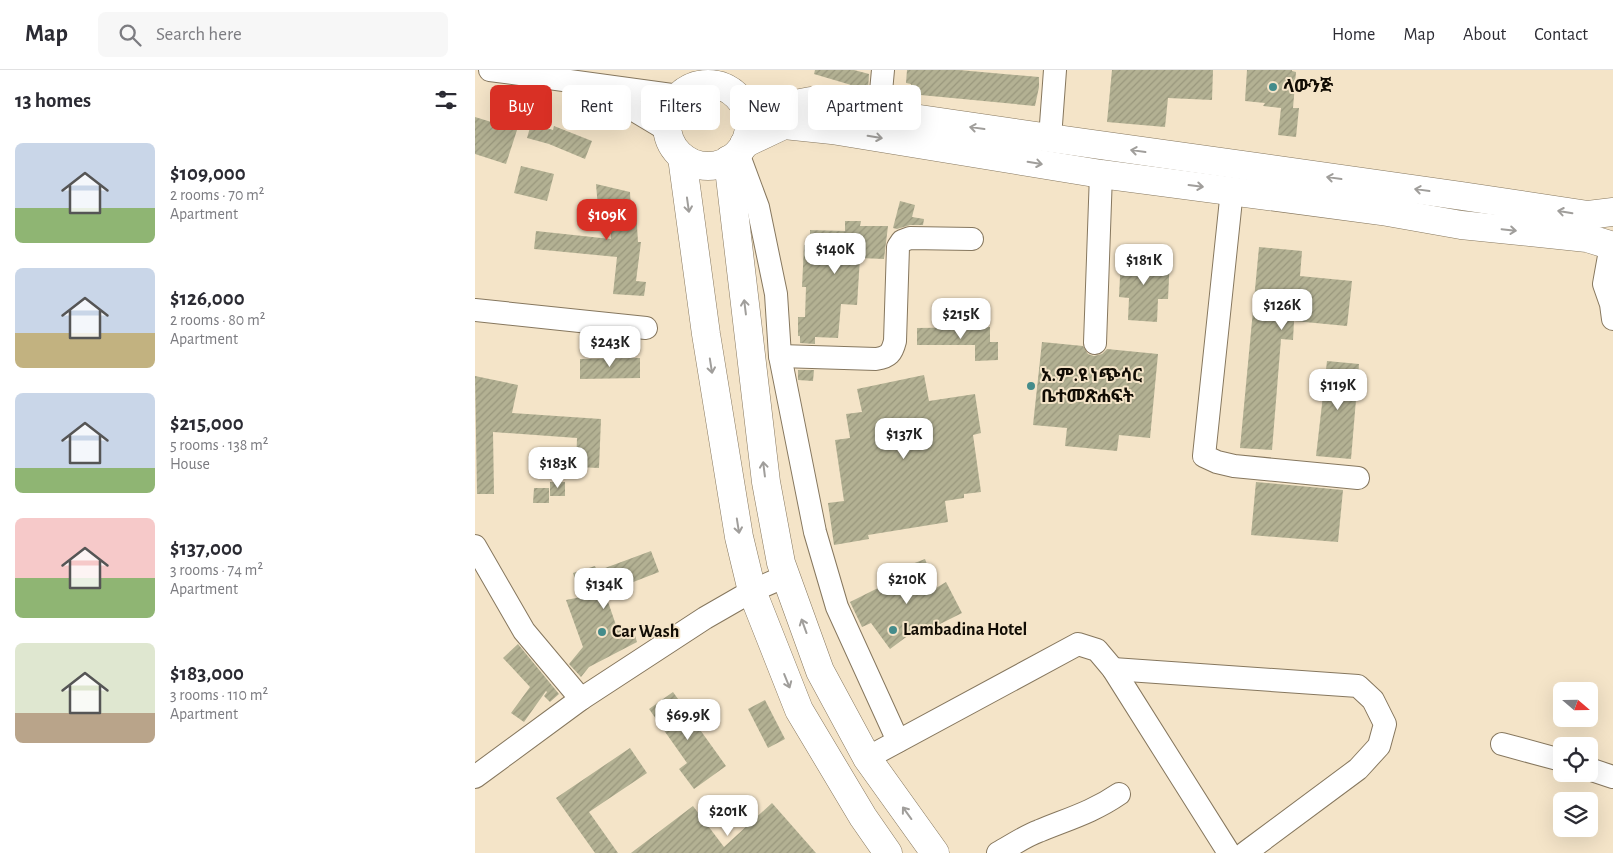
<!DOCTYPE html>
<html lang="en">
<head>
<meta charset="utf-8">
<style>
  :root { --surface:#fff; --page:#f7f7f7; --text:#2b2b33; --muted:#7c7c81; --line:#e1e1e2; --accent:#d93025 }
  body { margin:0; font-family:"Alegreya Sans","Noto Sans Ethiopic",sans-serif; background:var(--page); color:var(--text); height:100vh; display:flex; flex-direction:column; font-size:19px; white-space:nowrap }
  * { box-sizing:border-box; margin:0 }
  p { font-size:16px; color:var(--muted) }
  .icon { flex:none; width:28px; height:28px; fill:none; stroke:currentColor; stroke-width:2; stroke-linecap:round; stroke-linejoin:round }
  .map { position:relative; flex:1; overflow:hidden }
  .drawer { display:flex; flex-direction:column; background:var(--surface); width:475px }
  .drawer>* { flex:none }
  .banner { position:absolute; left:15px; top:15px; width:475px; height:45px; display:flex; gap:10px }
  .needle { width:32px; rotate:110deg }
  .fabs { position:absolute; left:1078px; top:612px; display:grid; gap:10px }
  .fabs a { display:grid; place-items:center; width:45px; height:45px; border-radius:8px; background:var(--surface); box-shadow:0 5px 20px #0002; font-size:25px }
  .price { position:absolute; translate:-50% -42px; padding:0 11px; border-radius:10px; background:#fff; color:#222; font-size:16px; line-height:32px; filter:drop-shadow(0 1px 2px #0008) }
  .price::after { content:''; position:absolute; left:50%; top:30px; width:15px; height:11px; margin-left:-8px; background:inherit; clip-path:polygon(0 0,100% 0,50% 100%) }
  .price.on { background:var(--accent); color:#fff }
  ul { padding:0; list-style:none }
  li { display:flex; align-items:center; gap:15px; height:125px; padding:0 15px }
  li span { display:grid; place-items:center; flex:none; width:140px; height:100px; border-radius:8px; color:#555 }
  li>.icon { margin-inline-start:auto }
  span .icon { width:60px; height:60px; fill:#fffc; stroke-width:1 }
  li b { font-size:21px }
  h2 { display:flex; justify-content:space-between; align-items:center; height:60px; padding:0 15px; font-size:21px }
  .tag { padding:0 18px; border-radius:8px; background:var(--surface); box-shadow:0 5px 20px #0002; font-size:18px; line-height:45px }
  .tag.on { background:var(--accent); color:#fff }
  header { display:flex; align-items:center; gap:30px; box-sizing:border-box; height:70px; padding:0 25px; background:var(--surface); border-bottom:1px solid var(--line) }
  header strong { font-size:24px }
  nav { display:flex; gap:28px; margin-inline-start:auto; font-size:18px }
  .search { width:350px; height:45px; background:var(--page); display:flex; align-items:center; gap:12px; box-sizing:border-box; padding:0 18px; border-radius:8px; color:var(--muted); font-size:19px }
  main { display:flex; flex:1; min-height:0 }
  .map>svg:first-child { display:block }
  .building { fill:url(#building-hatch) }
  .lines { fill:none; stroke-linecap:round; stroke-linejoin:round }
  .minor-casing { stroke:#86775e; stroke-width:24 }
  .major-casing { stroke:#86775e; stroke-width:29 }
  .highway-casing { stroke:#86775e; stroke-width:29 }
  .minor { stroke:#fff; stroke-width:22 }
  .major { stroke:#fff; stroke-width:28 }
  .highway { stroke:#fff; stroke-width:28 }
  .oneway { stroke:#a09e9b }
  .poi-dot { fill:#448c8b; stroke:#f4e4c8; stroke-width:2 }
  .labels { text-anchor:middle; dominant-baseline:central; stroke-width:4; stroke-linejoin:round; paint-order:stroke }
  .poi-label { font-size:18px; font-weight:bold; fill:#110c04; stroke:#f4e4c8; text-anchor:start }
</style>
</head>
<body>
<header>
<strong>Map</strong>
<div class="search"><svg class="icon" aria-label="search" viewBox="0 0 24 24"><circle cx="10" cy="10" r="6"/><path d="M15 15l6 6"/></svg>Search here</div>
<nav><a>Home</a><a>Map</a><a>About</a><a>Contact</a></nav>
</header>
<main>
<section class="drawer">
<h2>13 homes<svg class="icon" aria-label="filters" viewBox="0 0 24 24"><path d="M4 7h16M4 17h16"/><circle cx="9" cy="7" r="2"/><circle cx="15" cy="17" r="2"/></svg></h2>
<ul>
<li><span style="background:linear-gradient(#c9d6e8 65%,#8fb573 0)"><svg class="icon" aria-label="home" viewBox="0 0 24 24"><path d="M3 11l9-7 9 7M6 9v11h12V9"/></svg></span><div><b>$109,000</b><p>2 rooms · 70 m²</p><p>Apartment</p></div></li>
<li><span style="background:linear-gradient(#c9d6e8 65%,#c2b280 0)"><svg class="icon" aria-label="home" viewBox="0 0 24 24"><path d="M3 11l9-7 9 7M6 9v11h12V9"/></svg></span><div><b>$126,000</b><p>2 rooms · 80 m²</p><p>Apartment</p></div></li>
<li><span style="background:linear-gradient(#c9d6e8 75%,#8fb573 0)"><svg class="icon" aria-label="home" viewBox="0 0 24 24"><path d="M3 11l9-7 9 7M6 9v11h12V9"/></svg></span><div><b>$215,000</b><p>5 rooms · 138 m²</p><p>House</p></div></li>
<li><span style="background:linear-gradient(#f6c9c9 60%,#8fb573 0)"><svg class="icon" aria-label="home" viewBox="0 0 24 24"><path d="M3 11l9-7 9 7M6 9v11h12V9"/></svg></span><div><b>$137,000</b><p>3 rooms · 74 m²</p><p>Apartment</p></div></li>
<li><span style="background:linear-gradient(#dfe7d0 70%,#b9a48a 0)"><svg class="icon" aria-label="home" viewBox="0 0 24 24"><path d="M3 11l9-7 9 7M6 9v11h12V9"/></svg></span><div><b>$183,000</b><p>3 rooms · 110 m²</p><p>Apartment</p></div></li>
</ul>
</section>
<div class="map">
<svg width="1138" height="783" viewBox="0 0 1138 783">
  <defs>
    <pattern id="building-hatch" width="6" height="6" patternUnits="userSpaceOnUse" patternTransform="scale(1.25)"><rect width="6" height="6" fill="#b3b193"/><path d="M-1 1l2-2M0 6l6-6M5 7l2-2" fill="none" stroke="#99977d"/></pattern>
  </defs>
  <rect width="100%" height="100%" fill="#f4e4c8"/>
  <!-- building -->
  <g class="building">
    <polygon points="340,0 379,0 394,4 393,20 339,4"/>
    <polygon points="432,0 484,0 564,7 564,17 560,36 435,24 436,14 431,13"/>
    <polygon points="637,0 738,0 737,30 693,28 690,57 632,52"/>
    <polygon points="772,0 817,0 817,1 821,2 818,38 824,38 821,67 803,65 806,38 788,36 790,33 770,31"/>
    <polygon points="0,47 42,60 31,94 0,84"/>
    <polygon points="56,54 78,60 79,56 117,71 110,89 74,74 52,68"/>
    <polygon points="46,96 79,104 72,131 39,123"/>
    <polygon points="121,114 155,122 156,140 161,140 163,172 166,172 161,211 171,212 169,226 138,224 142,187 59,179 61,161 136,169 134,137 123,138"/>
    <polygon points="425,131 440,135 437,147 449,149 448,155 435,155 422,159 418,158"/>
    <polygon points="370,151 386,151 385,156 413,156 409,189 385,188 382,235 366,234 363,268 340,267 340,274 325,273 325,266 323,266 323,247 330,247 331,217 327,217 329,175 335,175 335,160 370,161"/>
    <polygon points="784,177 827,181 825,206 877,211 872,256 819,251 818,270 806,269 797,380 765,378"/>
    <polygon points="646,186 695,188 693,229 683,229 682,252 653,250 654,228 644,227"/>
    <polygon points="515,257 515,272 523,272 523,290 500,291 500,275 442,275 442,258"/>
    <polygon points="567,272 608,276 613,284 619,286 627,284 632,279 683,284 675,368 644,365 642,381 590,376 592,358 558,355"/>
    <polygon points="165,288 165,308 105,309 105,289"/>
    <polygon points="852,291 884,294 876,389 841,386"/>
    <polygon points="323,300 339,300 338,311 323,310"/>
    <polygon points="449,305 454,331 500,324 506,363 498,365 506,422 489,424 489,428 470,431 473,452 393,465 394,469 359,475 353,433 369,431 360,370 375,368 371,344 387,342 382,319"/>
    <polygon points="0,306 43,315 37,343 126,349 124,398 101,397 102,368 18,362 19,424 2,424"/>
    <rect x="75" y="412" width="15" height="14"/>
    <polygon points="781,412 868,420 863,472 776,465"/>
    <polygon points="59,418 74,418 74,433 58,433"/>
    <polygon points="176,481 184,502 130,523 143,561 157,556 162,572 114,597 106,607 94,594 108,577 91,530 106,527 98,503 120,496 122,501"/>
    <polygon points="450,489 461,518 471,512 487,543 445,564 442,559 415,579 396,553 387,557 375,532 427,506 424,499"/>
    <polygon points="43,574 84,624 75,632 69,626 72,622 71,621 49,652 36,643 55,617 28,588"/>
    <polygon points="198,622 251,696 219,719 204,699 212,693 174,639"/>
    <polygon points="290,630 310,669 293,678 273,639"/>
    <polygon points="155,678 172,703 114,742 143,783 120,783 81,728"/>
    <polygon points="297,733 341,783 156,783 218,736 249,777"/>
  </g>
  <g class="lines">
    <!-- minor casing -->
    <g class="minor-casing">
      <g id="minor">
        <polyline points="15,0 204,26"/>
        <polyline points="122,18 192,60"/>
        <polyline points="404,43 408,0"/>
        <polyline points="575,68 580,0"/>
        <polyline points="263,83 283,137 301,224 305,286 340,462 362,537 423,671"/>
        <polyline points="757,120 729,386 742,392 759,396 883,408"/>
        <polyline points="1136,175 1129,214 1136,234 1138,249"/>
        <polyline points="0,240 171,258"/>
        <polyline points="620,273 626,104"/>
        <path d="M305,286l96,3c13,-2 16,-6 19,-18l3,-94 4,-6 8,-3 62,1"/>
        <polyline points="0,476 49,561 106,629"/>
        <polyline points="638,599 883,616 898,630 910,654 904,676 883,699 770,783"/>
        <polyline points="1027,674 1086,690"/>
        <polyline points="392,688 603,574 622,580 638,599 754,783"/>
        <polyline points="1114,699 1138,707"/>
        <polyline points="0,707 106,629 230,548 277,521 311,506"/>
        <path d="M523,783c13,-7 27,-17 41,-22 29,-12 54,-19 80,-37"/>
      </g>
    </g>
    <!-- major casing -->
    <g class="major-casing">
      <g id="major">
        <polyline points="272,43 336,31 404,43 575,68 987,126 1113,145 1138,142"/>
        <polyline points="269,74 309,55 357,60 626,104 907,141 986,155 1112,168 1138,176"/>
      </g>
    </g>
    <!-- highway casing -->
    <g class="highway-casing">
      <g id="highway">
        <circle cx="233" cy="55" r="41"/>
        <polyline points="207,87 231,264 264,467 277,521 324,640 388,747 413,783"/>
        <polyline points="253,90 291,412 306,493 345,601 392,688 460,783"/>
      </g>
    </g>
    <!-- minor -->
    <use href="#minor" class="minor"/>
    <!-- major -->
    <use href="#major" class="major"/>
    <!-- highway -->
    <use href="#highway" class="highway"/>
  </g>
  <!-- one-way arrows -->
  <defs><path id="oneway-shaft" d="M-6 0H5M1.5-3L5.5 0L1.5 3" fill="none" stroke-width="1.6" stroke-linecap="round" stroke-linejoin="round" transform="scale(1.25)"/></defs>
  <g class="oneway">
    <use href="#oneway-shaft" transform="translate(502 58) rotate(-172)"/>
    <use href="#oneway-shaft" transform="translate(400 67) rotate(9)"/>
    <use href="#oneway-shaft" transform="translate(663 81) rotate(-172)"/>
    <use href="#oneway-shaft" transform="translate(560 93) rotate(9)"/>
    <use href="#oneway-shaft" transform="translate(859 108) rotate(-172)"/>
    <use href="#oneway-shaft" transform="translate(721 116) rotate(7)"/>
    <use href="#oneway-shaft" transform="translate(947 120) rotate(-172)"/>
    <use href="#oneway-shaft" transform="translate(213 135) rotate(82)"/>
    <use href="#oneway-shaft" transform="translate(1090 142) rotate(-171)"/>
    <use href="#oneway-shaft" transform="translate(1034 160) rotate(6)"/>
    <use href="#oneway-shaft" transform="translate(270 237) rotate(-97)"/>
    <use href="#oneway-shaft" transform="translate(236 296) rotate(81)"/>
    <use href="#oneway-shaft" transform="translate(289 399) rotate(-97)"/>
    <use href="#oneway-shaft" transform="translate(263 456) rotate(81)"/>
    <use href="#oneway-shaft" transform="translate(329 556) rotate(-110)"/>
    <use href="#oneway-shaft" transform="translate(312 611) rotate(68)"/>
    <use href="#oneway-shaft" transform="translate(432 743) rotate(-126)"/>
  </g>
  <!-- markers -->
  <g class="poi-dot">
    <circle cx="798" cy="17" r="5"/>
    <circle cx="556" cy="316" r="5"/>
    <circle cx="418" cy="560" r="5"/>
    <circle cx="127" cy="562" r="5"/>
  </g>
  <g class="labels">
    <!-- poi labels -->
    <g class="poi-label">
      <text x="808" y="17">ላውንጅ</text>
      <text x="566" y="306">አ.ም.ዩ ነጭሳር<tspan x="566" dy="21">ቤተመጽሐፍት</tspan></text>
      <text x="428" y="560">Lambadina Hotel</text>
      <text x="137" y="562">Car Wash</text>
    </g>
  </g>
</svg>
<div class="fabs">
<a><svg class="needle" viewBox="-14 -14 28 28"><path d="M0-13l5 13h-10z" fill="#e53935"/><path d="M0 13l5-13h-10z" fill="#7c7c81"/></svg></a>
<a><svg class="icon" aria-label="locate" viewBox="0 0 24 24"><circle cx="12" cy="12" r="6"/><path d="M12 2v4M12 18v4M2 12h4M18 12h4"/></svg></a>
<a><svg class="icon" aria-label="layers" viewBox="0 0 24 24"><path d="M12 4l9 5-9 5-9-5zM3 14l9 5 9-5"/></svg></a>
</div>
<b class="price on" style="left:132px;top:171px">$109K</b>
<b class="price" style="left:360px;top:205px">$140K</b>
<b class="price" style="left:669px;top:216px">$181K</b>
<b class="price" style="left:807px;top:261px">$126K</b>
<b class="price" style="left:486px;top:270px">$215K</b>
<b class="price" style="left:135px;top:298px">$243K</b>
<b class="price" style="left:863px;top:341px">$119K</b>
<b class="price" style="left:429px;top:390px">$137K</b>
<b class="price" style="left:83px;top:419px">$183K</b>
<b class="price" style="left:432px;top:535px">$210K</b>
<b class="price" style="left:129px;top:540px">$134K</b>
<b class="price" style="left:213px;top:671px">$69.9K</b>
<b class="price" style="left:253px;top:767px">$201K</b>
<div class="banner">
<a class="tag on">Buy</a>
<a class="tag">Rent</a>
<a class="tag">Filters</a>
<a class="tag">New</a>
<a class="tag">Apartment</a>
</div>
</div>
</main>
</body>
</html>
